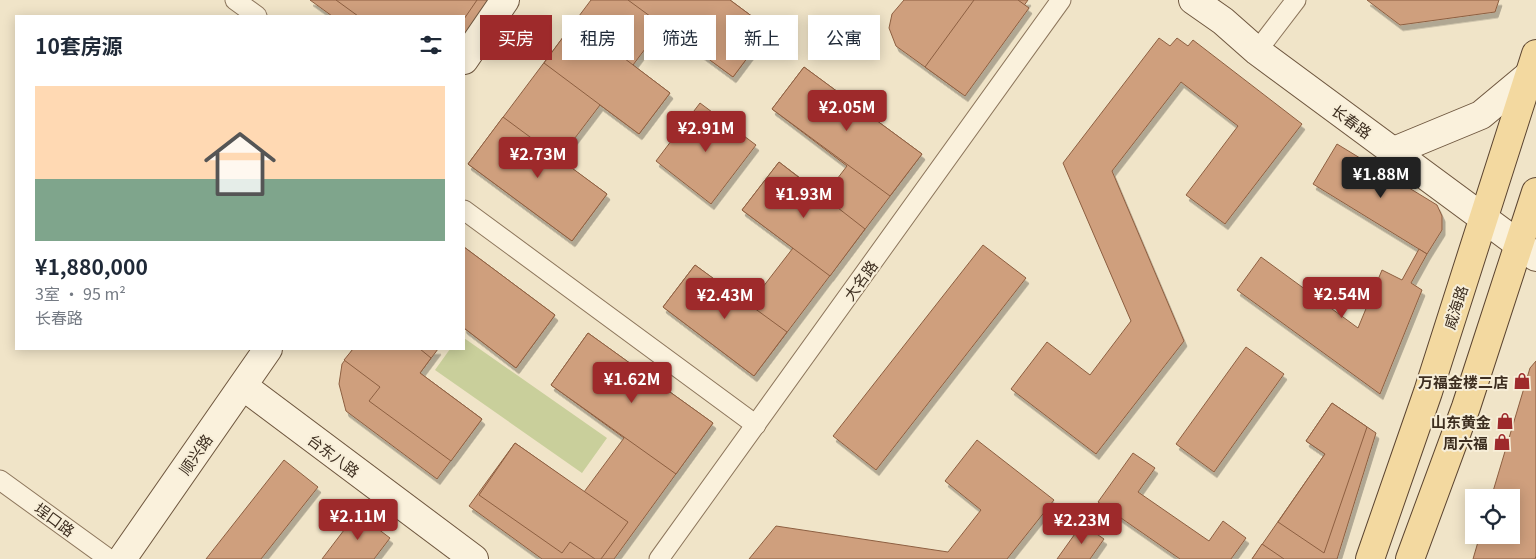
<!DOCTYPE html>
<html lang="zh">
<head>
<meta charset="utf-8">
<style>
  :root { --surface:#fff; --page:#f6f6f7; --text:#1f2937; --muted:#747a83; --accent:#9e2a2b }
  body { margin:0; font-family:Georgia,"Noto Sans SC",serif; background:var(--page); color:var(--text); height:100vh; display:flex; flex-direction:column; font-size:19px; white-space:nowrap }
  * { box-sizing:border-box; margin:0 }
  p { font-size:16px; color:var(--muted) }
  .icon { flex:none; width:28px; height:28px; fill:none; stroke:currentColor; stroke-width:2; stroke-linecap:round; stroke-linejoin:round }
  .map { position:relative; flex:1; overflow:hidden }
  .sheet { position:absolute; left:15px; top:15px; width:450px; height:335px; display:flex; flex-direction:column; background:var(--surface); border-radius:0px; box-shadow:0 2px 12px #0003 }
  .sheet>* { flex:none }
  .banner { position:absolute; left:480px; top:15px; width:475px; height:45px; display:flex; gap:10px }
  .controls { position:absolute; left:1465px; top:489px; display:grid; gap:10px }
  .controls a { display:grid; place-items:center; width:55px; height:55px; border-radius:0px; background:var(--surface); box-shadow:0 2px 12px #0003; font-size:25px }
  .price { position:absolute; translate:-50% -42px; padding:0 11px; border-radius:5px; background:var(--accent); color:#fff; font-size:16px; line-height:32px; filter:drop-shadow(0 1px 2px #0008) }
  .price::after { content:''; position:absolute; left:50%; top:30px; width:15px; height:11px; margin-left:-8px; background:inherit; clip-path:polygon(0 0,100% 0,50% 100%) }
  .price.selected { background:#222; color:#fff }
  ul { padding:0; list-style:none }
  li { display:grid; align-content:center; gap:10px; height:265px; padding:0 20px }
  li span { display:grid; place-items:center; height:155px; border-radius:0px; color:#555 }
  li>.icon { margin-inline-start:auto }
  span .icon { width:90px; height:90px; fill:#fffc; stroke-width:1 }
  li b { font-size:21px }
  h2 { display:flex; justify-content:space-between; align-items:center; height:60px; padding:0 20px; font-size:21px }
  .pill { padding:0 18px; border-radius:0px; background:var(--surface); box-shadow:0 2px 12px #0003; font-size:18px; line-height:45px }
  .pill.selected { background:var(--accent); color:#fff }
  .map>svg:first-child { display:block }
  .green { fill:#c9cf9b }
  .building { fill:#cf9f7d; stroke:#8d5f41; filter:url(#shadow) }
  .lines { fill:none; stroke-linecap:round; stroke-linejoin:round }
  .street-casing { stroke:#8d765c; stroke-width:21 }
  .secondary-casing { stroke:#6f573f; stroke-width:30 }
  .primary-casing { stroke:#5b4430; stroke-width:30 }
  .street { stroke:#faf1dc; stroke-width:19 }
  .secondary { stroke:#faf1dc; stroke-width:28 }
  .primary { stroke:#f3d9a0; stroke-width:28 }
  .labels { text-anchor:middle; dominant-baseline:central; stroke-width:4; stroke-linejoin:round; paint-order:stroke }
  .street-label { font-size:15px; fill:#3d2e20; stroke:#f7eed8 }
  .poi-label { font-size:15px; font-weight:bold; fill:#3d2e20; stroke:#f7eed8; text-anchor:end }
</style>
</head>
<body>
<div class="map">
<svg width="1536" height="559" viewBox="0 0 1536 559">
  <defs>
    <filter id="shadow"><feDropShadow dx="3" dy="5.5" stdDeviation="0" flood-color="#0004"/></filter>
  </defs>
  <rect width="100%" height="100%" fill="#f0e4c8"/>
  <!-- green -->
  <polygon class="green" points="464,338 607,438 582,473 435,370 450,349 464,349"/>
  <!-- building -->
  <g class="building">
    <polygon points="310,0 490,0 464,36 464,16 332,16"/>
    <polygon points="336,0 477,0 464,19 464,16 358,16"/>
    <polygon points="591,0 730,0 769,29 733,77 663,25 633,65 670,93 639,134 600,105 559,159 607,194 572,241 468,164"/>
    <polygon points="628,0 730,0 769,29 733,77"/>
    <polygon points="904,0 1028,0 961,93 896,46 889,28 892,14"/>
    <polygon points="974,0 1018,0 1029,8 965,96 925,67"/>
    <polygon points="1367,0 1499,0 1495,12 1400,25"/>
    <polygon points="575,21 670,93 639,134 544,63"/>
    <polygon points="1159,38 1170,46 1177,38 1188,46 1193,40 1302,124 1225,224 1186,195 1238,126 1181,82 1112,171 1184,341 1096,454 1011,389 1047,342 1090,375 1131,321 1063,163"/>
    <polygon points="804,67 922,154 754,376 663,307 695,265 749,305 793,248 742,210 779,162 824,196 847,166 772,109"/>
    <polygon points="804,67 922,154 890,196 772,109"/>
    <polygon points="700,103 756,145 711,204 656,161"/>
    <polygon points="503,117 607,194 572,241 468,164"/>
    <polygon points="1337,144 1437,205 1442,216 1442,230 1427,254 1313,184"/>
    <polygon points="779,162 865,229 830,276 742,210"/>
    <polygon points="983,245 1026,278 876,470 833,436"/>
    <polygon points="464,247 555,315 516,368 464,328"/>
    <polygon points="464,247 555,315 516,368 464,328"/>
    <polygon points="1419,249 1427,254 1411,283 1422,290 1380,394 1237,290 1261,257 1358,328 1382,270 1402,280"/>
    <polygon points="695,265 787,332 754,376 663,307"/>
    <polygon points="588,333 713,423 614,559 542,559 469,506 515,443 584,492 624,438 551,385"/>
    <polygon points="588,333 713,423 676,474 551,385"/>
    <polygon points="1246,347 1284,374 1214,472 1176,444"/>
    <polygon points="353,349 438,349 420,373 482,419 437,479 346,411 339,384 342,364"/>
    <polygon points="353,349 420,349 431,358 420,373 482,419 451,461 369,401 380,387 344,360"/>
    <polygon points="1536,361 1536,556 1535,559 1473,559 1480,535 1511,535 1511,498 1491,498 1530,368"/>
    <polygon points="1332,403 1376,433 1337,559 1252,559 1325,454 1306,441"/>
    <polygon points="1332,403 1367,427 1324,553 1278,522 1325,454 1306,441"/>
    <polygon points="977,440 1054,500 1007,559 749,559 776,526 948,552 981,510 945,481"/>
    <polygon points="515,443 628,522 601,559 595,559 570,542 562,553 479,495"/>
    <polygon points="1133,453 1155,468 1138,492 1209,541 1223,521 1246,538 1231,559 1180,559 1098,502"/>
    <polygon points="284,460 318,487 261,559 206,559"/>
    <polygon points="357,513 390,538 374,559 322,559"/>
    <polygon points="1082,524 1104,539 1090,559 1057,559"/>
    <polygon points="1262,544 1284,559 1252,559"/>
  </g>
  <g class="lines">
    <!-- street casing -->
    <g class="street-casing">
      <g id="street">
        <polyline points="235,0 257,16"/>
        <polyline points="1257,51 1296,0"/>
        <polyline points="464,210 756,425"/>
        <polyline points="0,480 109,559"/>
        <polyline points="659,559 1061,0"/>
      </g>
    </g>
    <!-- secondary casing -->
    <g class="secondary-casing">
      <g id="secondary">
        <polyline points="1193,0 1223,21 1257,51 1536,257"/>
        <polyline points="464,60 505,0"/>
        <polyline points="1394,151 1481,115 1529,75"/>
        <polyline points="243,386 474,559"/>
        <polyline points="122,559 268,349"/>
      </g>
    </g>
    <!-- primary casing -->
    <g class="primary-casing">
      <g id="primary">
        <polyline points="1370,559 1428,392 1536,54"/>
        <polyline points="1410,559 1466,407 1536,192"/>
      </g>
    </g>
    <!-- street -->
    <use href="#street" class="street"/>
    <!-- secondary -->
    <use href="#secondary" class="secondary"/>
    <!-- primary -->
    <use href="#primary" class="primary"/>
  </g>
  <!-- icons -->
  <defs>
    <g id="shop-bare" transform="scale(1.35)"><path d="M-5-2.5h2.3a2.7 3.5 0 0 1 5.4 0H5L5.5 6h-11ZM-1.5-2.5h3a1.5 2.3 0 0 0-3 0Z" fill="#9e2a2b" stroke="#f7eed8" stroke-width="2.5" paint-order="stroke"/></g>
  </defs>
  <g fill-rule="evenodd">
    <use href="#shop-bare" x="1522" y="381"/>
    <use href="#shop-bare" x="1505" y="421"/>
    <use href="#shop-bare" x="1502" y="442"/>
  </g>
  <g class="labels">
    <!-- street labels -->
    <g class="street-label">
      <text transform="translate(1352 121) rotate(36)">长春路</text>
      <text transform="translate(860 280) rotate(-54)">大名路</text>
      <text transform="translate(1455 307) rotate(-72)">威海路</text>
      <text transform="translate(195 454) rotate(-55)">顺兴路</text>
      <text transform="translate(334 455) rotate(37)">台东八路</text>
      <text transform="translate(55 519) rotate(36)">埕口路</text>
    </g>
    <!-- poi labels -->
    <g class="poi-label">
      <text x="1508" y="381">万福金楼二店</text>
      <text x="1491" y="421">山东黄金</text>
      <text x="1488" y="442">周六福</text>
    </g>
  </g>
</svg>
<div class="controls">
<a><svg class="icon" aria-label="locate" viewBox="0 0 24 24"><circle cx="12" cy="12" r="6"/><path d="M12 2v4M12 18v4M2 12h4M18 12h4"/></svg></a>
</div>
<b class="price" style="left:847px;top:132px">¥2.05M</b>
<b class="price" style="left:706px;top:153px">¥2.91M</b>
<b class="price" style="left:538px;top:179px">¥2.73M</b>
<b class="price selected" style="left:1381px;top:199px">¥1.88M</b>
<b class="price" style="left:804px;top:219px">¥1.93M</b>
<b class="price" style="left:1342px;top:319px">¥2.54M</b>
<b class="price" style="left:725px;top:320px">¥2.43M</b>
<b class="price" style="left:632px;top:404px">¥1.62M</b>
<b class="price" style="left:358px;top:541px">¥2.11M</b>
<b class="price" style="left:1082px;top:545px">¥2.23M</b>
<div class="banner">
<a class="pill selected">买房</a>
<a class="pill">租房</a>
<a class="pill">筛选</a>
<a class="pill">新上</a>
<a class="pill">公寓</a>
</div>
<section class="sheet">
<h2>10套房源<svg class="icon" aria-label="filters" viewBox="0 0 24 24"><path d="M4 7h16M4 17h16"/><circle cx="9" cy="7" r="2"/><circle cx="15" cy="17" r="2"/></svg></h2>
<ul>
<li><span style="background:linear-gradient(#ffd9b3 60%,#7fa58c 0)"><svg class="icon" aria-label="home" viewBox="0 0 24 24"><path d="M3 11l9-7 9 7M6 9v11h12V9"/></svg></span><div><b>¥1,880,000</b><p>3室 · 95 m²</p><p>长春路</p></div></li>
</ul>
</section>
</div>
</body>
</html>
